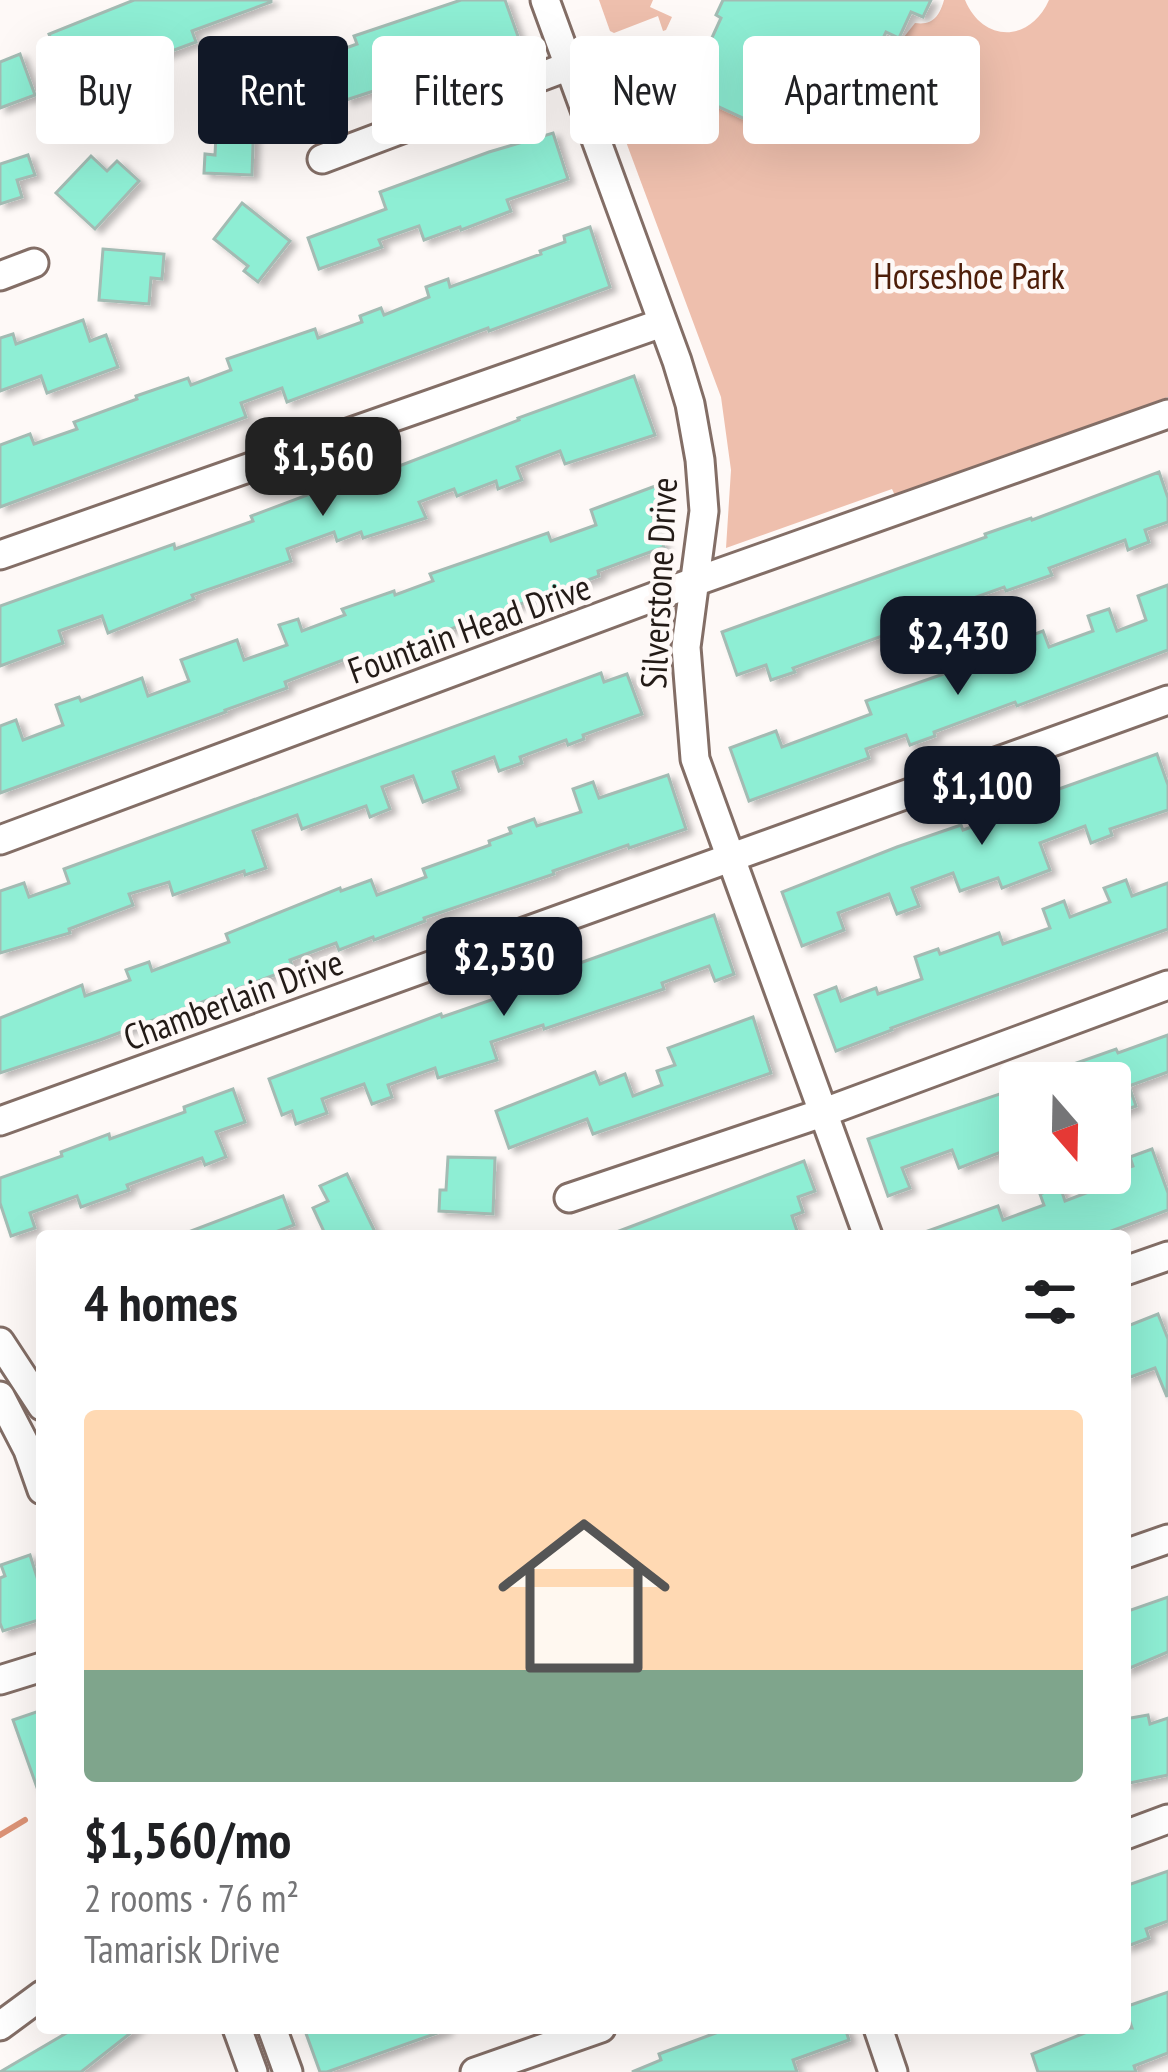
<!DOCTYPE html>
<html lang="en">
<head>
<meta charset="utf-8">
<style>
  :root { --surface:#fff; --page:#f2f2f2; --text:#202124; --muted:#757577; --line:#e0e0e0; --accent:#111827 }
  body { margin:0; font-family:"PT Sans Narrow",sans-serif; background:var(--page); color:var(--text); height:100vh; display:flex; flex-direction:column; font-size:45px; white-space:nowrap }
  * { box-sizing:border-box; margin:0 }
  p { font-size:39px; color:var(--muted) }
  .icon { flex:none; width:66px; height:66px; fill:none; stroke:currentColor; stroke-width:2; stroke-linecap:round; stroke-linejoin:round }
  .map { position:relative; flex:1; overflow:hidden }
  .sheet { position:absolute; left:36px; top:1230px; width:1095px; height:804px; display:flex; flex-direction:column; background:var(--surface); border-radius:12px; box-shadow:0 12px 48px #0002 }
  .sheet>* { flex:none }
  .guide { position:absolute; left:36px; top:36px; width:1098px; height:108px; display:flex; gap:24px }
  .needle { width:78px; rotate:160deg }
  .fabs { position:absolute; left:999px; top:1062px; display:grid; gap:24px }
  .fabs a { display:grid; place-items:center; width:132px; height:132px; border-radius:12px; background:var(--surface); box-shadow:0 12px 48px #0002; font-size:60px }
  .price { position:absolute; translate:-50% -102px; padding:0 27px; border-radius:24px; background:var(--accent); color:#fff; font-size:39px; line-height:78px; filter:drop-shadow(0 3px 6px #0008) }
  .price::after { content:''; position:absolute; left:50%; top:72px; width:36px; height:27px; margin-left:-18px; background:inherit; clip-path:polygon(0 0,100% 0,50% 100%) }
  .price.on { background:#222; color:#fff }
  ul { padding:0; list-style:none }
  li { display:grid; align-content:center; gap:24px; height:636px; padding:0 48px }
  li+li { border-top:3px solid var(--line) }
  li span { display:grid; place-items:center; height:372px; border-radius:12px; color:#555 }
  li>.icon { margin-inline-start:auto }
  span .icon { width:216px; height:216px; fill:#fffc; stroke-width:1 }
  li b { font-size:51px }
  h2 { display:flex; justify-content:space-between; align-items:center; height:144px; padding:0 48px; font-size:51px }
  .tag { padding:0 42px; border-radius:12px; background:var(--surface); box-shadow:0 12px 48px #0002; font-size:42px; line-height:108px }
  .tag.on { background:var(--accent); color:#fff }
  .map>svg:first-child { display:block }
  .green { fill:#eebfad }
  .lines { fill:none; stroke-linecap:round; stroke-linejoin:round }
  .stream { stroke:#dd9376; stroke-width:6 }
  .building { fill:#8eeed4; stroke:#a3bbb3; stroke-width:3; filter:url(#shadow) }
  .minor-casing { stroke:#836e66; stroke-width:33 }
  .minor { stroke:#fff; stroke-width:27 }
  .labels { text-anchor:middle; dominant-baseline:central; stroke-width:9; stroke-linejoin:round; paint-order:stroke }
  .park-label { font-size:36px; fill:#4d1e09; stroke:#fef9f7 }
  .street-label { font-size:36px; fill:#231b17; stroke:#fef9f7 }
</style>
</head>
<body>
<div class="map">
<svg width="1168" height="2072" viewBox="0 0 1168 2072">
  <defs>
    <filter id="shadow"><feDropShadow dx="6" dy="4" stdDeviation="3" flood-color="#0004"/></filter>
  </defs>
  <rect width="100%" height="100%" fill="#fef9f7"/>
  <!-- green -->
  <g class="green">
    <polygon points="599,0 653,0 650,7 672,17 666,30 663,31 658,16 614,33 610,31"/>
    <path d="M944,0h21c18,43 65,43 84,0h119v397l-272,101 -4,-9 -166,59 5,-78 -10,-73 -118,-317 7,-2 8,18 47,-18 -5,-16 33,-12 -14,30 7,4v7l70,32 7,-15 17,5 16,-4 20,-42 16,11 14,-31 4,2 2,-4 28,14 57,15 11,21 14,-7 -11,-4 -10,-15 -60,-15 9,-17 10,5 15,-19c18,3 25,-8 29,-23z"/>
  </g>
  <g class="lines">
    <!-- stream -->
    <polyline class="stream" points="0,1835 25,1820"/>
  </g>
  <!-- building -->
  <g class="building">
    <polygon points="134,0 271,0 271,2 192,31 196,42 142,62 140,59 99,74 97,69 67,81 49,34"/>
    <polygon points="461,0 505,0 519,39 468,58 463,46 430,57 435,71 346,100 340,82 252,114 237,72 273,58 277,67 316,53 318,58 357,44 354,36"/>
    <polygon points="723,0 931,0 923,17 911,12 899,38 886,32 876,53 846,39 831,70 817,64 796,109 784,103 780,113 764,106 756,124 687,92 721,18 716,15"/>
    <polygon points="20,54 35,95 0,108 0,62"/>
    <polygon points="217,113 254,114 252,175 204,173 205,154 215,155"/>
    <polygon points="553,133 568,179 507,200 511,211 461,230 460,227 424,240 419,226 379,240 382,247 319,269 308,238 386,209 380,192 489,152"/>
    <polygon points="28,155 35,175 17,180 22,197 0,204 0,164"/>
    <polygon points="91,156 107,171 117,161 139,181 95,229 56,193"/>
    <polygon points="242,203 290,241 258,282 244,271 248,266 214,239"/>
    <polygon points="590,227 610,287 489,331 488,328 287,402 282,388 241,403 246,417 0,507 0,445 30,434 34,444 77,429 74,422 137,399 136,396 188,378 191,385 231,370 227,359 315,329 318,338 362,322 360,316 381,308 384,315 429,297 426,287 448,279 450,287 541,254 540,251 565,242 564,236"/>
    <polygon points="103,249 164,254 162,279 151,278 149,304 99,300"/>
    <polygon points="83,320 90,341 106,335 118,367 47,393 41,376 0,391 0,338 13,334 16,344"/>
    <polygon points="634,376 655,435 565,464 560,451 517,467 522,480 498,489 496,481 457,496 454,489 419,502 426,518 363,538 361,532 337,541 334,532 287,549 291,561 192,595 194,599 108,633 102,616 59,631 63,643 0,666 0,606 174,544 175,549 253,521 251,516 366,473 368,478 519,420 518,418"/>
    <polygon points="1159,472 1168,498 1168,522 1145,530 1149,542 1128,550 1125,540 1049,568 1052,575 1006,591 1004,587 923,616 924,621 793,668 795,672 771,680 766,665 737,675 722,632 986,537 985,534 1031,518 1032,520"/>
    <polygon points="658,485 665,507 651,512 664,547 598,571 599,576 361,661 359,654 285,682 287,688 225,710 226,712 0,793 0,726 16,720 23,740 63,725 56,705 79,697 81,701 142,678 148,696 189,681 181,660 237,640 244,660 287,645 279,625 298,619 302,631 345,615 342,609 394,591 395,595 433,581 430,574 548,533 551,541 596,525 591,510"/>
    <polygon points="1168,585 1168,650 1017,706 1015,702 934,732 935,736 910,745 906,735 866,749 869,758 749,801 730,748 776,731 782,747 871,714 866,701 998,655 996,649 1043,631 1049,647 1093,631 1088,616 1109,609 1117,631 1146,620 1138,596"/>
    <polygon points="601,673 604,682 627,674 642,714 583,735 584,739 568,745 566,740 520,757 522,763 499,771 494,757 453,772 459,789 423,802 413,776 382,787 390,809 370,817 366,806 302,829 297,815 253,831 266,868 245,875 244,871 173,895 169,882 129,894 133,905 69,929 70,933 0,953 0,891 24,883 29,897 69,883 64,869"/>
    <polygon points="1157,754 1168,785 1168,810 1110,829 1112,835 1091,843 1085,826 1040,843 1050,870 1002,888 998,878 960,891 953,873 912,888 919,906 897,914 889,894 838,913 844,930 802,946 782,892 897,847 961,825 963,830 1044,801 1042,795"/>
    <polygon points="668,775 686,829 629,848 628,845 553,871 554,874 424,918 425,921 374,940 373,937 339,950 336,943 290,960 293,968 100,1040 0,1073 0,1018 82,985 85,996 130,980 126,970 149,962 152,971 229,942 226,934 340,888 341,891 371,880 377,895 426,877 423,869 490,845 489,841 511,833 509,828 534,819 537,826 581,812 573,789 593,782 599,798"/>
    <polygon points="1126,880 1132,896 1168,883 1168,929 891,1028 892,1030 836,1051 815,995 836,987 841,1001 876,988 878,994 922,979 915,957 938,949 940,954 999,933 1003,944 1050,928 1043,909 1064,901 1070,917 1110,902 1104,888"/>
    <polygon points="714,915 734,974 715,981 709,966 662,983 664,989 544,1029 543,1025 491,1042 497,1060 438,1078 435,1068 388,1085 392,1097 372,1104 364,1084 322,1099 327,1113 296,1124 292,1111 282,1115 269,1079 441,1014 442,1017 529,987 527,982"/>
    <polygon points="753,1017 771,1073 593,1134 587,1119 509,1148 496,1111 595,1072 600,1084 625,1074 633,1096 662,1085 657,1071 675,1065 668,1048"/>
    <polygon points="1168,1035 1168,1072 1129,1086 1136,1106 1115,1114 1110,1100 1110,1083 1035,1083 1069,1069 1068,1066 1116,1049 1118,1053"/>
    <polygon points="1020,1087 1020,1145 959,1168 952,1150 902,1168 910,1188 888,1196 868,1139"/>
    <polygon points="233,1089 245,1122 216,1132 226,1157 205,1165 202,1158 127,1185 129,1190 81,1207 77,1196 30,1213 35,1228 11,1236 0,1203 0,1178 62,1156 61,1152 109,1134 110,1139 185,1112 184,1107"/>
    <polygon points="1152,1149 1168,1193 1168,1210 1098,1236 920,1236 919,1234 998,1206 1003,1220 1044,1205 1040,1194 1060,1186 1065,1201 1110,1184 1106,1175 1133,1166 1130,1157"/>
    <polygon points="448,1157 495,1158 493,1214 439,1211 440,1190 446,1190"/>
    <polygon points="804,1161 815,1191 798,1197 803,1212 792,1216 797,1231 784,1236 606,1236"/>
    <polygon points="347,1174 377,1236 326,1236 313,1208 328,1201 320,1186"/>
    <polygon points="283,1196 294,1225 265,1236 178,1236"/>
    <polygon points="1158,1314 1168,1339 1167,1397 1155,1368 1125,1379 1125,1327"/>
    <polygon points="30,1555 42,1593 42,1619 3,1631 0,1623 0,1578 5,1576 1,1565"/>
    <polygon points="1168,1597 1168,1652 1125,1670 1125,1612"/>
    <polygon points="42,1710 42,1796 40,1796 13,1720"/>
    <polygon points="1148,1715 1150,1724 1168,1718 1168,1775 1125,1784 1125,1739 1129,1738 1125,1719"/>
    <polygon points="1168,1871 1168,1921 1146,1929 1149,1938 1125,1947 1125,1886"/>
    <polygon points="1168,1992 1168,2053 1134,2066 1136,2072 1038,2072 1032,2054 1097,2028 1132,2028 1125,2007"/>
    <polygon points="75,2028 137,2028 81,2072 0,2072"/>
    <polygon points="304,2028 446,2028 446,2030 327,2072 320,2072"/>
    <polygon points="729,2028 845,2028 849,2040 793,2060 797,2072 632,2072 661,2060 659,2054"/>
  </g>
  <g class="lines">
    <!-- minor casing -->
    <g class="minor-casing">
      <g id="minor">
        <polyline points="545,0 677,361 690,404 700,460 704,511 686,647 695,759 868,1236"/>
        <polyline points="322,159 569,66"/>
        <polyline points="0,276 34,263"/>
        <polyline points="0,555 662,323"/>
        <polyline points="0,840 694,582 1168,414"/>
        <polyline points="0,1121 1168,700"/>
        <polyline points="569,1198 822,1113 1168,985"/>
        <polyline points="1125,1271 1168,1256"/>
        <polyline points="0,1342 42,1406"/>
        <polyline points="0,1396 28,1450 42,1490"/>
        <polyline points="1125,1554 1168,1539"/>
        <polyline points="0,1680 42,1667"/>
        <polyline points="1125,1835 1168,1819"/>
        <polyline points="0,2026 42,1995"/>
        <polyline points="237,2028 253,2072"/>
        <polyline points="272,2028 288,2072"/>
        <polyline points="878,2028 893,2072"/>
        <polyline points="475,2072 601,2028"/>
      </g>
    </g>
    <!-- minor -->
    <use href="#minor" class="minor"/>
  </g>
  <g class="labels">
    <!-- park labels -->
    <g class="park-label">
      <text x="969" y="275">Horseshoe Park</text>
    </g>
    <!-- street labels -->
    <g class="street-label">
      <text transform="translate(658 583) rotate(-87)">Silverstone Drive</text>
      <text transform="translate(469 628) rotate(-20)">Fountain Head Drive</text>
      <text transform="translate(233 999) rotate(-20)">Chamberlain Drive</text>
    </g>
  </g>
</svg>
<div class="fabs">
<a><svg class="needle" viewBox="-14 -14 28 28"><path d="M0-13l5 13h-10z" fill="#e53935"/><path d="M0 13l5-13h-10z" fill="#757577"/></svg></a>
</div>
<b class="price on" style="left:323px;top:519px">$1,560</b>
<b class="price" style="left:958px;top:698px">$2,430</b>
<b class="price" style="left:982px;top:848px">$1,100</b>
<b class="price" style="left:504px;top:1019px">$2,530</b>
<div class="guide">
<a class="tag">Buy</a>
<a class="tag on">Rent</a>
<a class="tag">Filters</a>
<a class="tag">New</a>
<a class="tag">Apartment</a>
</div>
<section class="sheet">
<h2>4 homes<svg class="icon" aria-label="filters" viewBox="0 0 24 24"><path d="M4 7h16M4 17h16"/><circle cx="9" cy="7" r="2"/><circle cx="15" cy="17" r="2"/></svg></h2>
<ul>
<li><span style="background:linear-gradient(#ffd9b3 70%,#7fa58c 0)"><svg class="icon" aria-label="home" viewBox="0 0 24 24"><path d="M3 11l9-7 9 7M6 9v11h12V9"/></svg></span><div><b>$1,560/mo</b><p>2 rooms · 76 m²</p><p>Tamarisk Drive</p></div></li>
</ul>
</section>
</div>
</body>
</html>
